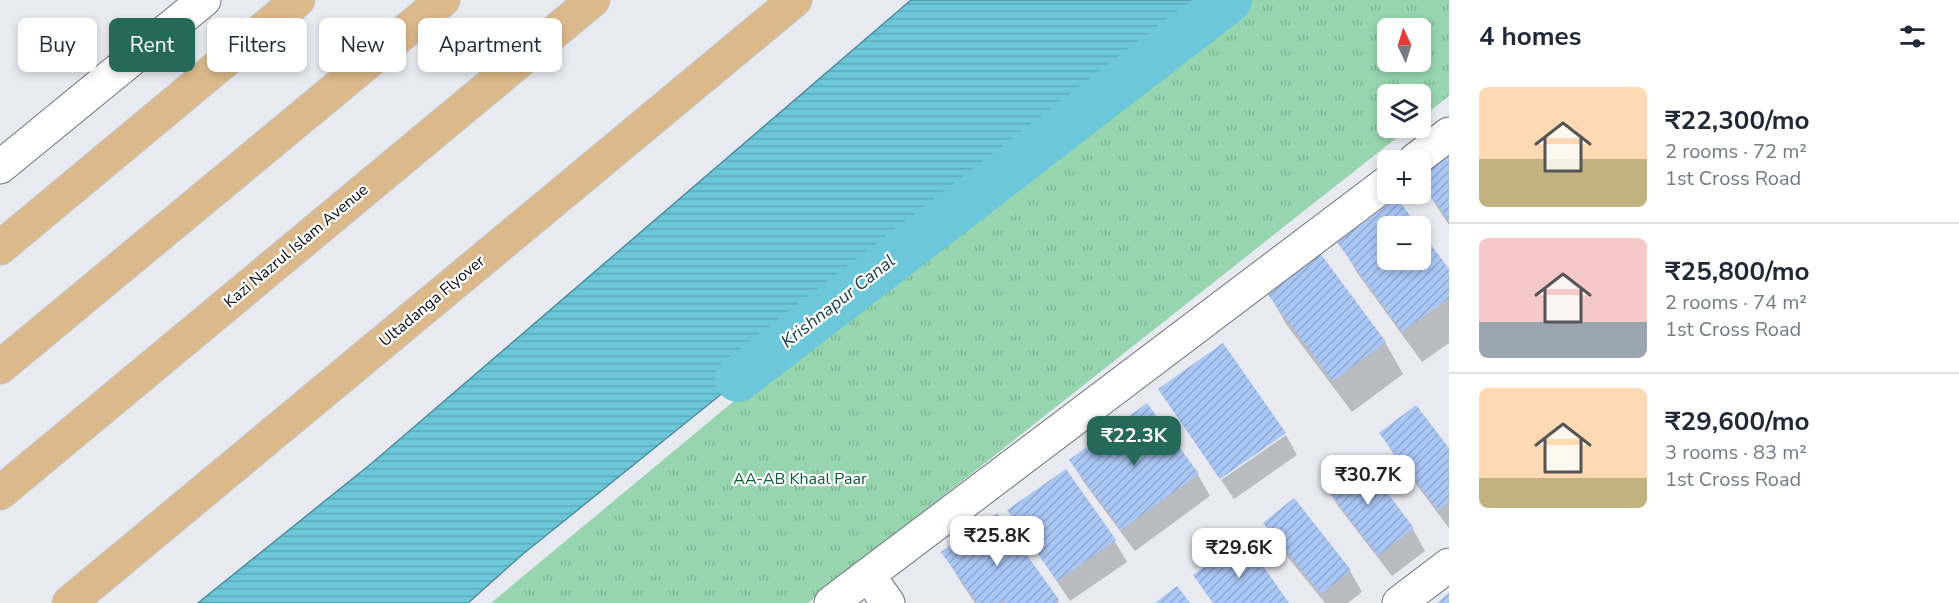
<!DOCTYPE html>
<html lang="en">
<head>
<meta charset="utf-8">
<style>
  :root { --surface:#fff; --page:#f2f2f3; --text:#1f2937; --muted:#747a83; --line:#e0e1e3; --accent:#25695b }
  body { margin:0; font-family:"Nunito Sans",sans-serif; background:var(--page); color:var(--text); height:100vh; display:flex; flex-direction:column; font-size:22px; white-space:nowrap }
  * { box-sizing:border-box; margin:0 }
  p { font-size:20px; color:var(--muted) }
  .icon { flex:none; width:33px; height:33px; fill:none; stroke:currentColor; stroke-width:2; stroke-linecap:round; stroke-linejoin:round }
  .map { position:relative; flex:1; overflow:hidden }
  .sheet { display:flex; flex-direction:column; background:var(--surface); width:510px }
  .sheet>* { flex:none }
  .banner { position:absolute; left:18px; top:18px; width:570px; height:54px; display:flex; gap:12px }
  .needle { width:39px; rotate:356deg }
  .tools { position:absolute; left:1377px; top:18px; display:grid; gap:12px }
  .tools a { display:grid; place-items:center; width:54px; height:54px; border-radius:9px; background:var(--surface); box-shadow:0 3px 9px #0003; font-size:30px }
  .price { position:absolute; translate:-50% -51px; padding:0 14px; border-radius:12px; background:#fff; color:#222; font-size:20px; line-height:39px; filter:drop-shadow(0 2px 3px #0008) }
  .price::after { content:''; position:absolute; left:50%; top:36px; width:18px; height:14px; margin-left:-9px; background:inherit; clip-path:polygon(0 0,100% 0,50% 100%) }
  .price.on { background:var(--accent); color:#fff }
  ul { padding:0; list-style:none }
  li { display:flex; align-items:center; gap:18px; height:150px; padding:0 30px }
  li+li { border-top:2px solid var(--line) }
  li span { display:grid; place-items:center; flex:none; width:168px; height:120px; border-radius:9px; color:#555 }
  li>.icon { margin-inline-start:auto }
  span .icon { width:72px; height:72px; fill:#fffc; stroke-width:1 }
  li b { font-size:26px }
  h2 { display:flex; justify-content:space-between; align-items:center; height:72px; padding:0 30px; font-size:26px }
  .tag { padding:0 21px; border-radius:9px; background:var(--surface); box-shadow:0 3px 9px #0003; font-size:21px; line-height:54px }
  .tag.on { background:var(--accent); color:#fff }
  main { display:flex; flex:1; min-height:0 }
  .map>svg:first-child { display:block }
  .park { fill:url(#park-tufts); fill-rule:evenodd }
  .water { fill:url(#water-rules); stroke:#4f8f9e; stroke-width:1.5 }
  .shadow { fill:#0003 }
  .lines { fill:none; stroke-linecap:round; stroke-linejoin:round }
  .canal { stroke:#6cc7db; stroke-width:46 }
  .building { fill:url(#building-hatch) }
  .minor-casing { stroke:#6f7277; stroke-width:35 }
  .major-casing { stroke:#c5c5c5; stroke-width:35 }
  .minor { stroke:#fff; stroke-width:33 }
  .major { stroke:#dbb98a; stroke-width:33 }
  .labels { text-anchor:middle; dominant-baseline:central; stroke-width:4.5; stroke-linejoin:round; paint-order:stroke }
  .street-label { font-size:16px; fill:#0c0d0f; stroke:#fff }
  .park-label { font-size:16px; fill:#095d37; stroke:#fff }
  .water-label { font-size:18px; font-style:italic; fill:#123d46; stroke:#fff }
</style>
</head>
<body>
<main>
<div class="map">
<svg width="1449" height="603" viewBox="0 0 1449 603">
  <defs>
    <pattern id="park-tufts" width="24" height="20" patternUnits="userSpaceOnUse" patternTransform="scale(1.5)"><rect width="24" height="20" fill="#97d5ae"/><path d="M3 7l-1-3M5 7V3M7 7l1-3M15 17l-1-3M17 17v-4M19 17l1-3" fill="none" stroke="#81b694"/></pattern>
    <pattern id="water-rules" width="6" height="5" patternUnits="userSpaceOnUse" patternTransform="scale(1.5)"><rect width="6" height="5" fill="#6cc7db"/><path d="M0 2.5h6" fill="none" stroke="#5caabb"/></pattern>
    <pattern id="building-hatch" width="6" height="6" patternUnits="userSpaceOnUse" patternTransform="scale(1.5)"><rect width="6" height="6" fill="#aac6f5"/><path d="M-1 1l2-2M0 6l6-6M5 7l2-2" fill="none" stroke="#91a9d1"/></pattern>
  </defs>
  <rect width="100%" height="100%" fill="#e7eaf0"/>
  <!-- park -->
  <path class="park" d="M1244,0h205v96l-28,22 -1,-24h-32v34h21l-601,475h-317l249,-207zM1388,28h32v34h-32z"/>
  <!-- water -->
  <polygon class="water" points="911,0 1210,0 523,554 468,603 198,603 372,463"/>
  <!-- shadow -->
  <g class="shadow">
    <polygon points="1449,153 1449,225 1420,181"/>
    <polygon points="1397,201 1416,226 1388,226 1388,260 1420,260 1449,272 1449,343 1422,362 1358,274 1339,242"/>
    <polygon points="1268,292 1385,342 1403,374 1352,412 1286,324"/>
    <polygon points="1160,389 1284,432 1219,478"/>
    <polygon points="1381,434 1449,451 1449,528 1394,455"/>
    <polygon points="1286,435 1297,455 1234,499 1221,480"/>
    <polygon points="1359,458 1413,529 1425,551 1392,576 1338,506 1325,484"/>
    <polygon points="1071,460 1198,475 1210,496 1135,551 1083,481"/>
    <polygon points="1009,510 1114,540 1127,562 1070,601"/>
    <polygon points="997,515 1059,603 975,603 962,584 943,552"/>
    <polygon points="1265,523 1350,571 1362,592 1348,603 1325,603 1277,544"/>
  </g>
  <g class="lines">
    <!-- canal -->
    <polyline class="canal" points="738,379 1229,0"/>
  </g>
  <!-- building -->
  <g class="building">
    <polygon points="1449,151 1449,220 1420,182 1420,172"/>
    <polygon points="1397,198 1418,226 1388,226 1388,260 1420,260 1420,230 1449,269 1449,298 1402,332 1337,242"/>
    <polygon points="1320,253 1386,342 1333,381 1266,292"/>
    <polygon points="1223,343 1286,433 1220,479 1158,389"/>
    <polygon points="1147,403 1199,474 1121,530 1069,460"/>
    <polygon points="1416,405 1449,448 1449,502 1438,510 1379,433"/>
    <polygon points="1359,456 1414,528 1378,556 1323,484"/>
    <polygon points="1066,469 1116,540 1057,581 1007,510"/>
    <polygon points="1294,498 1351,570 1321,594 1263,523"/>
    <polygon points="997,513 1059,600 1055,603 1005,603 1003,600 999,603 977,603 941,552"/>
    <polygon points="1244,539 1289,603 1213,603 1193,575"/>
    <polygon points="1177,586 1190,603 1155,603"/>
    <polygon points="1449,593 1449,603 1437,603"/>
  </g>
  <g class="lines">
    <!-- minor casing -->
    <g class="minor-casing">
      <g id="minor">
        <polyline points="1415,160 1449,134"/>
        <polyline points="0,167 204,0"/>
        <polyline points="868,575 888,603"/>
        <polyline points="831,603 1388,182"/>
        <polyline points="1399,603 1449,565"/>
      </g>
    </g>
    <!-- major casing -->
    <g class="major-casing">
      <g id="major">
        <polyline points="0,248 298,0"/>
        <polyline points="0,367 443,0"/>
        <polyline points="0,493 593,0"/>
        <polyline points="69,603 795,0"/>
      </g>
    </g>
    <!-- minor -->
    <use href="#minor" class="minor"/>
    <!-- major -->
    <use href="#major" class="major"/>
  </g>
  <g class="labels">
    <!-- street labels -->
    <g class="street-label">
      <text transform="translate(296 246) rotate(-40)">Kazi Nazrul Islam Avenue</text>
      <text transform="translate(432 301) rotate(-40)">Ultadanga Flyover</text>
    </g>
    <!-- park labels -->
    <g class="park-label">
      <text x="800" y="479">AA-AB Khaal Paar</text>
    </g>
    <!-- water labels -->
    <g class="water-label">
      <text transform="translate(838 301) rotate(-38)">Krishnapur Canal</text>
    </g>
  </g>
</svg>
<div class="tools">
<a><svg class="needle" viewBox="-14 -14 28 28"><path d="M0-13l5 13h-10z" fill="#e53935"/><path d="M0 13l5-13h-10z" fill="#747a83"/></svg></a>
<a><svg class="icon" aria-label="layers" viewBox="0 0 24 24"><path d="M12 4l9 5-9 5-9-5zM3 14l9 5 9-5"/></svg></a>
<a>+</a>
<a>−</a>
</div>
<b class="price on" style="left:1134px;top:467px">₹22.3K</b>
<b class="price" style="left:1368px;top:506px">₹30.7K</b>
<b class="price" style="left:997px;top:567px">₹25.8K</b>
<b class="price" style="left:1239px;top:579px">₹29.6K</b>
<div class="banner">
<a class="tag">Buy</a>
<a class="tag on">Rent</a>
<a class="tag">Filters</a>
<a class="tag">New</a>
<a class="tag">Apartment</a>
</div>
</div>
<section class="sheet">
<h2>4 homes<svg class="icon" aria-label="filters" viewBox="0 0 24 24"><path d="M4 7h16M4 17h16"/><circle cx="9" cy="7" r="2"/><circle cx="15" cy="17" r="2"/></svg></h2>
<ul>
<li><span style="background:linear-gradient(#ffd9b3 60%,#c2b280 0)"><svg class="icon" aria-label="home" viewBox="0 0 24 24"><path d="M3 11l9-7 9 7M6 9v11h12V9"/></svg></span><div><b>₹22,300/mo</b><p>2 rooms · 72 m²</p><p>1st Cross Road</p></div></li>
<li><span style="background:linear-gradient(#f6c9c9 70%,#9aa5b1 0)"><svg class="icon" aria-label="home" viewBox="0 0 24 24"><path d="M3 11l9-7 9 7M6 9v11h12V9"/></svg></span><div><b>₹25,800/mo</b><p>2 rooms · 74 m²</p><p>1st Cross Road</p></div></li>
<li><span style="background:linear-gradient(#ffd9b3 75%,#c2b280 0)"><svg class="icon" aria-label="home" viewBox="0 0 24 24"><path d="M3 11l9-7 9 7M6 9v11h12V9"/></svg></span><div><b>₹29,600/mo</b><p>3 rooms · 83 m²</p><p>1st Cross Road</p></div></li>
</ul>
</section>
</main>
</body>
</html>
